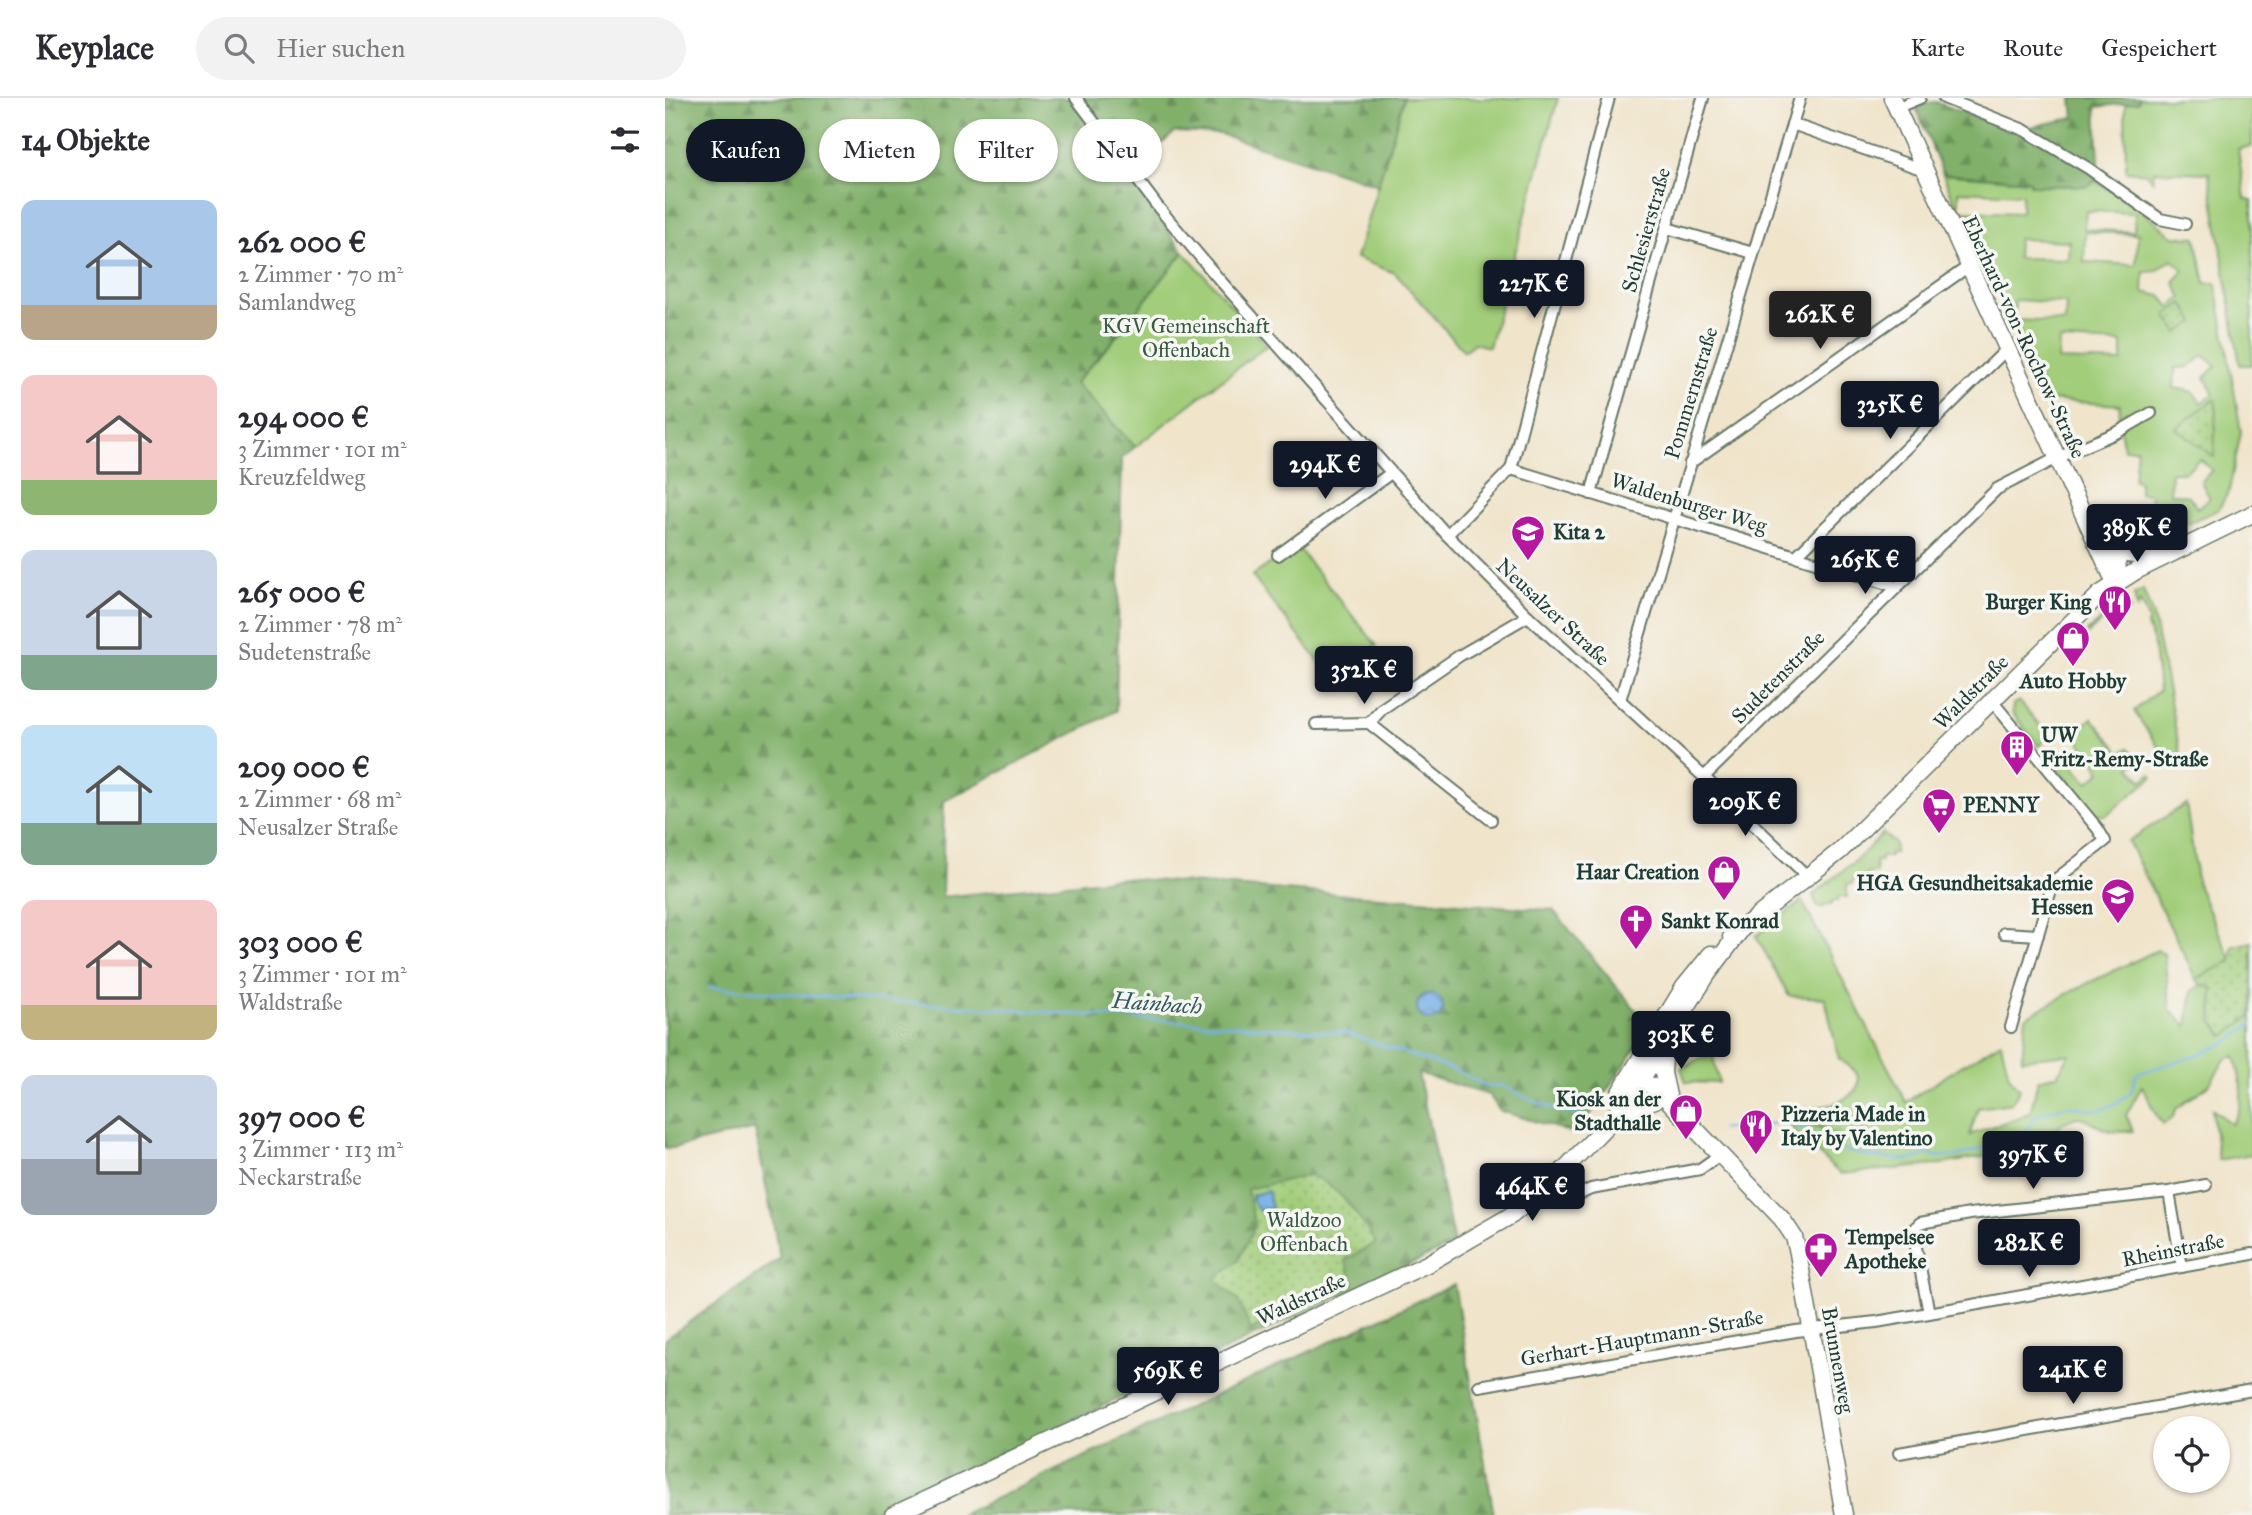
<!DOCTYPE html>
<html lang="de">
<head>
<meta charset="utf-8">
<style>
  :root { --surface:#fff; --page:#f2f2f3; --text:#2b2b33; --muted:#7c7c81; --line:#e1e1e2; --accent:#111827 }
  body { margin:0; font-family:"IM FELL Great Primer",serif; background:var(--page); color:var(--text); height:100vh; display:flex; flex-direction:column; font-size:26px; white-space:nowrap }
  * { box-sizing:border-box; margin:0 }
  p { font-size:23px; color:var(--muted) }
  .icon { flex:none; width:38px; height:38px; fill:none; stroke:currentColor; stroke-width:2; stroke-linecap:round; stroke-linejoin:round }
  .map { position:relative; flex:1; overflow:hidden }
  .details { display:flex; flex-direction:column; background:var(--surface); width:665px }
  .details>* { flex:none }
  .banner { position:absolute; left:21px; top:21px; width:665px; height:63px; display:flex; gap:14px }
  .fabs { position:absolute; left:1488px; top:1318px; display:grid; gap:14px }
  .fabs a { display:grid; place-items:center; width:77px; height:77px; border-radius:50%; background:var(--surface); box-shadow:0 2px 5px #0004; font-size:35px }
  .price { position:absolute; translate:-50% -60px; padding:0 16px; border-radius:7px; background:var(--accent); color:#fff; font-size:23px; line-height:46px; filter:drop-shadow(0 2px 4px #0008) }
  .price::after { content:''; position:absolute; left:50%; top:42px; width:21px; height:16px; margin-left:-10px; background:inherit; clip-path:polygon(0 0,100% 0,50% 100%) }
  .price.on { background:#222; color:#fff }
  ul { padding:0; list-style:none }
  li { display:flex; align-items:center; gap:21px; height:175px; padding:0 21px }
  li span { display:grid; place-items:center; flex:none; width:196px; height:140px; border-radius:14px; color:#555 }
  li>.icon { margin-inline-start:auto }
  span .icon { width:84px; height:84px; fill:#fffc; stroke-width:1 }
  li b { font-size:30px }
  h2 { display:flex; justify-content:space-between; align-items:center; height:84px; padding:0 21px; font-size:30px }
  .tag { padding:0 24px; border-radius:32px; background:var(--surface); box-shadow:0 2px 5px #0004; font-size:24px; line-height:63px }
  .tag.on { background:var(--accent); color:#fff }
  header { display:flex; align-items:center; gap:42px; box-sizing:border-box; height:98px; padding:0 35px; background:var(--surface); border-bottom:2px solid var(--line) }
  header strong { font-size:33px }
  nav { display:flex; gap:38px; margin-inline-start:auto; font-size:24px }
  .search { width:490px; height:63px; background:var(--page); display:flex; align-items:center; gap:18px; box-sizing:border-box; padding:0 24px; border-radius:38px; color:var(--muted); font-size:26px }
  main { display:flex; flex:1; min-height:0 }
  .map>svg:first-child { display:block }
  .green { fill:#a2cd7a; stroke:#608557; stroke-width:2; fill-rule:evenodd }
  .forest { fill:url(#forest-firs); stroke:#50764f; stroke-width:2 }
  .park { fill:url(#park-dots); stroke:#608557; stroke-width:2 }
  .water { fill:url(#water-waves); stroke:#4a778d; stroke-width:2 }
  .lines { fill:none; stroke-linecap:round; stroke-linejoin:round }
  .stream { stroke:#74b1e6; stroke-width:2.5 }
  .street-casing { stroke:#687768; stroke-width:14 }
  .secondary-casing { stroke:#687768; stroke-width:19 }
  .street { stroke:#fff; stroke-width:10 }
  .secondary { stroke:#fff; stroke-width:16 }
  .labels { text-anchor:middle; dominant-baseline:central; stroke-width:7; stroke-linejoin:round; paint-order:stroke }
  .street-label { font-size:21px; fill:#1f3d34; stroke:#f6f6f2 }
  .park-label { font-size:21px; fill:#395a42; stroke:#f6f6f2 }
  .poi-label { font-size:21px; font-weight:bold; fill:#1f3d34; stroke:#f6f6f2; text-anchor:start }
  .water-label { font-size:23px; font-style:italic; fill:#345a60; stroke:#f6f6f2 }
</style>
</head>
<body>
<header>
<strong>Keyplace</strong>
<div class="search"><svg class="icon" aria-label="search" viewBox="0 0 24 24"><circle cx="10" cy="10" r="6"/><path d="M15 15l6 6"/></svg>Hier suchen</div>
<nav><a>Karte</a><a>Route</a><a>Gespeichert</a></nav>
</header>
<main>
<section class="details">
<h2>14 Objekte<svg class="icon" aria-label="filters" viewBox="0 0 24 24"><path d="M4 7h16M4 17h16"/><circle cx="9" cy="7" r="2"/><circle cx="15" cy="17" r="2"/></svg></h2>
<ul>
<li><span style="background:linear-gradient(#a9c7e8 75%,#b9a48a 0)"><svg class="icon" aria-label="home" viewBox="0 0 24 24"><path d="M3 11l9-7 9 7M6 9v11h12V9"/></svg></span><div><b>262 000 €</b><p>2 Zimmer · 70 m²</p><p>Samlandweg</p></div></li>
<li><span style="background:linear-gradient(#f6c9c9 75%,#8fb573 0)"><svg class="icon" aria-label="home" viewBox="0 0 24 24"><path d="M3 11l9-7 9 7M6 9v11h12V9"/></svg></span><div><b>294 000 €</b><p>3 Zimmer · 101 m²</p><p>Kreuzfeldweg</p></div></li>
<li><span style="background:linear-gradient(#c9d6e8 75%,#7fa58c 0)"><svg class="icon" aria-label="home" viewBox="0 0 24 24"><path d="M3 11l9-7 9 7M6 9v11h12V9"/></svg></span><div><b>265 000 €</b><p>2 Zimmer · 78 m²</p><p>Sudetenstraße</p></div></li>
<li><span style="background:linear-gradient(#bfe0f5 70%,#7fa58c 0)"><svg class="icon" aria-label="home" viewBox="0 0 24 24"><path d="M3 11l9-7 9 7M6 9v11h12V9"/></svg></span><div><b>209 000 €</b><p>2 Zimmer · 68 m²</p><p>Neusalzer Straße</p></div></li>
<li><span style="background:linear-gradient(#f6c9c9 75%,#c2b280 0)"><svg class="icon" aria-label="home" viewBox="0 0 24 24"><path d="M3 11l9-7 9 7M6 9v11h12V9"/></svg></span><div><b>303 000 €</b><p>3 Zimmer · 101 m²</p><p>Waldstraße</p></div></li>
<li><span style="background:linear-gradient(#c9d6e8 60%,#9aa5b1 0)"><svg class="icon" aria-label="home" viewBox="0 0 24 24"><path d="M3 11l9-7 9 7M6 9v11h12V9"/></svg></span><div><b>397 000 €</b><p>3 Zimmer · 113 m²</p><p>Neckarstraße</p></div></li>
</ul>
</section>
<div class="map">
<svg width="1587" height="1417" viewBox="0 0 1587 1417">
  <defs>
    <pattern id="forest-firs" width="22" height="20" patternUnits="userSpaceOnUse" patternTransform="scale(1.75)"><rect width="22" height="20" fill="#81b06a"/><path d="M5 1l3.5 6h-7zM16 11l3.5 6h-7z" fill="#699058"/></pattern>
    <pattern id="park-dots" width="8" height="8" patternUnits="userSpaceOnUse" patternTransform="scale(1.75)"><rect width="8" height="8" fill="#a2cd7a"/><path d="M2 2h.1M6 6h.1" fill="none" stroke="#83a865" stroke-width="1.8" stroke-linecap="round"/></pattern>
    <pattern id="water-waves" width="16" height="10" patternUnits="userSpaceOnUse" patternTransform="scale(1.75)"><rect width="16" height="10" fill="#74b1e6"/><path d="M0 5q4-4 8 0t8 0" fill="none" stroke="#5f91bb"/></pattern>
  </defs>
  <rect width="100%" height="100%" fill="#f6f6f2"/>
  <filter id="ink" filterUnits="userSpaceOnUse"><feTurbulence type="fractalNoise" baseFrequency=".0143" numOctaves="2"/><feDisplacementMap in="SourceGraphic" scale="14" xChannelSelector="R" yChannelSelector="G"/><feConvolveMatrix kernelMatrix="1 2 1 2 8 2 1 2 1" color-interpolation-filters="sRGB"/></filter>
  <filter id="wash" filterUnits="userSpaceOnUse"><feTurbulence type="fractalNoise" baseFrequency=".00686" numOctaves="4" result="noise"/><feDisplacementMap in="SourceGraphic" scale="28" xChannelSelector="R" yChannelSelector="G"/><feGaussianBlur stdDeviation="1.57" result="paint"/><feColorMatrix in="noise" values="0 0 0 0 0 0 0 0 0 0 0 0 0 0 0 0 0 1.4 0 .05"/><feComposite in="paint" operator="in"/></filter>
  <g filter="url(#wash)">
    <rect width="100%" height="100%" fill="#f0e4ca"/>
    <!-- green -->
    <g class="green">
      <polygon points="739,0 893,0 824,249 809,245 799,253 730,175 691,160"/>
      <polygon points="1475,0 1587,0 1587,48 1573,51 1580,100 1587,103 1587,267 1575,267 1544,75 1489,73 1488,83 1482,75 1461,73 1460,6 1473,4"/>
      <path d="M1278,76l88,7 -1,4 57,1 8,-5 46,29 32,26 23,1 9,46h11l25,149 -12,59 -11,19 -61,26 -7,-32 1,-10 -12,-1v-12l-5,-1 3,-31h-13l-5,-25 1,-19 -73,-5 -61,-134 -28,-55zM1294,93l63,3 -1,19 -62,-2zM1421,113l49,2 -1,19 -50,-3zM1420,134l53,2 -2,31 -52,-3zM1353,141l51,2 -1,18 -51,-1zM1507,161l12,11 -10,12 8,16 -12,9 -9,-11 -18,-4 1,-20 13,-1zM1350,202l51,3 -1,19 -51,-2zM1394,242l63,3v19l-64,-2zM1539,257l12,11 -11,11 9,17 -13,9 -8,-11 -19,-4 1,-20 14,-1zM1549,302h2l-2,56 -38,-28zM1535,361l12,11 -11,12 9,16 -13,10 -8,-12 -19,-3 1,-21h14z"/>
      <polygon points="519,154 602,247 470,349 410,285 445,246"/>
      <polygon points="631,448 712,548 663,575 587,478"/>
      <polygon points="1478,492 1488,518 1516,658 1506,668 1469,613 1494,592 1488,542 1482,528 1484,522 1475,504 1472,511 1469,497"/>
      <polygon points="1459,502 1465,511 1443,526 1439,521 1423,536 1422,534"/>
      <polygon points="1354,603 1385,639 1374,648 1347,615 1348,606"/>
      <polygon points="1427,620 1456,655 1463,650 1473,662 1465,669 1477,683 1486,676 1488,679 1441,717 1429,716 1386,663 1396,653 1423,685 1436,673 1409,636"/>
      <polygon points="1521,706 1533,789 1567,863 1531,881 1463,743"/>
      <polygon points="1218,735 1230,746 1230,755 1225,755 1225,759 1216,759 1216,763 1210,763 1211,775 1202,775 1202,779 1197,779 1196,782 1188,782 1187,786 1182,786 1182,799 1173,799 1173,803 1168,803 1167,806 1160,806 1159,809 1153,809 1148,797 1196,758"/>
      <path d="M1137,803l104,201 52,-34 43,-26 8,34 11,13 -9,14 -33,5 -8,27 60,-22 8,-33 19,-5 13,-21 -48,5 4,-42 52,-29 80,-38 6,4 6,56 17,16 5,-35 9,-6 12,3 -1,32 12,16 28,-21v139l-34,6 -6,-51 20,15c14,-18 9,-47 3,-68l-10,3 -16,26 -33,24 -4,10 -9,5c-12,-12 -12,-24 -21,-38l-16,29 7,16c-9,1 -19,2 -28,-2 -24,-9 -21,-20 -47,-3l2,9 -3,9 -121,21 -96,9 -45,-42 -13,-19 81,32 2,-8 -29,-12 -3,-21c14,-5 35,-17 21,-34 -4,-4 -11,-8 -15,-11l-14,-61 -36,-2 -33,-60z"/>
      <polygon points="1047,955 1054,985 1021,984 1016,970"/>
    </g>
    <!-- forest -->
    <g class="forest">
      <polygon points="0,0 404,0 519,154 445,246 410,285 470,349 457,360 451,613 279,703 277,799 458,780 888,812 985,929 912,1036 835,1013 824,997 753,975 789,1146 202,1417 0,1417 0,1241 115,1161 90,1031 9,1050 0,1050"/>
      <polygon points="417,0 739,0 713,87 555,36 510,34 490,52 491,69 479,78"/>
      <polygon points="1407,0 1475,0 1473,4 1431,9 1434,63 1430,83 1422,88 1365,87 1365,83 1278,76 1252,12 1262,5 1271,4 1345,33 1409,20"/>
      <polygon points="789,1186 829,1417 295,1417"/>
    </g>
    <!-- park -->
    <g class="park">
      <polygon points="1518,205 1530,224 1513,235 1501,217"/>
      <polygon points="1549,302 1551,302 1549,359 1511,330"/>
      <polygon points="1587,844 1587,917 1560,938 1547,923 1548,890 1536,887 1531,881 1566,863 1568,848"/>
      <path d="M1170,1006c14,10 32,20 31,39 -25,-4 -48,-11 -59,-34z"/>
      <path d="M645,1077c31,12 49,42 66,68l-31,17 9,24 -103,46 -13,-30 -23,-21 23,-18 17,-35 -8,-37z"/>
    </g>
    <!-- water -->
    <g class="water">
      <circle cx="765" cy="909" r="13"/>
      <polygon points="603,1093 607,1110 594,1113 587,1102 587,1097"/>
    </g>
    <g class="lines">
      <!-- stream -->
      <g class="stream">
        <polyline points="44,889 135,897 681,935 792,973 822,989 836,987 871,1004 902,1015 923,1019"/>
        <path d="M1056,1031l67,-7 56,28 27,7 38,3 20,-6 10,3 18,-1 37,-11 9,-7 20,-2 11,-19c11,-5 30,-13 42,-11 10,2 16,6 27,3 6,-1 22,-12 28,-16l4,-16 3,-4c41,-12 80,-20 114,-49"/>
      </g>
    </g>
  </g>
  <g filter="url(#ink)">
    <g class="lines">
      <!-- street casing -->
      <g class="street-casing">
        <g id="street">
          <polyline points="411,0 493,109 553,180 782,437 863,518 1039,679 1143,779"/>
          <polyline points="1279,0 1359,32 1423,70 1495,121 1520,126"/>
          <polyline points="1231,10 1255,0"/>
          <polyline points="1127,26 1259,72"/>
          <polyline points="1002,130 1088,155"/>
          <polyline points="1025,365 1304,168"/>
          <polyline points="846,371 1232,489"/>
          <polyline points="926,396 1038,0"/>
          <polyline points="782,437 846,371 944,0"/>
          <polyline points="613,457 726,375"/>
          <polyline points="1131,458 1342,251"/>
          <polyline points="955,602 1135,0"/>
          <polyline points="1327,603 1433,731 1440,743 1390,782 1387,788 1346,929"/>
          <polyline points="704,625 826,722"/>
          <polyline points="651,626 704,625 718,610 794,558 863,518"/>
          <polyline points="1039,679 1332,391 1392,360 1453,334 1486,315"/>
          <polyline points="1339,835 1373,837"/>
          <polyline points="1504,1094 1541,1087"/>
          <polyline points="900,1103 926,1091 1035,1071 1056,1056"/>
          <polyline points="1264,1215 1249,1139 1249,1131 1255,1125 1305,1116 1504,1094 1517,1169"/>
          <polyline points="814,1288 1131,1233 1211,1224 1264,1215 1587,1156"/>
          <polyline points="1234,1355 1587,1292"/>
        </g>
      </g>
      <!-- secondary casing -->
      <g class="secondary-casing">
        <g id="secondary">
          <polyline points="1227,0 1450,485"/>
          <path d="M1435,443c16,15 22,19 15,42"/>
          <polyline points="1447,454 1470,457 1500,458"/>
          <polyline points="1066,839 1175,753 1435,496 1471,473 1587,416"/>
          <polyline points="1000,948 998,975 1004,1002"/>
          <polyline points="966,984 981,985 992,991 1117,1121 1129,1139 1133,1155 1179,1417"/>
          <polyline points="955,994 1019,889 1046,856"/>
          <polyline points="955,1018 971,1008 990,1002"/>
          <polyline points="228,1417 762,1166 847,1117 887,1084 946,1023 983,971 1042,877 1075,833"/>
        </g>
      </g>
      <!-- street -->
      <use href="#street" class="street"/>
      <!-- secondary -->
      <use href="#secondary" class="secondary"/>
    </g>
  </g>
  <!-- icons -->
  <defs>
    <g id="school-pin" transform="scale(1.75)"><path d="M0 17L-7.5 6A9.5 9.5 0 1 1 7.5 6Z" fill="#b5179e" stroke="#f6f6f2"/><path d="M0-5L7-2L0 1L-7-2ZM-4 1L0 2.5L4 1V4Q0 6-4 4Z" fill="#fff"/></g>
    <g id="restaurant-pin" transform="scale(1.75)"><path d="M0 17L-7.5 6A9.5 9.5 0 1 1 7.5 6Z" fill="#b5179e" stroke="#f6f6f2"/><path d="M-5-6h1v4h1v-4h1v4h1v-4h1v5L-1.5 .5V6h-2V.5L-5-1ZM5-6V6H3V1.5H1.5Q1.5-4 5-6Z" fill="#fff"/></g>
    <g id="shop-pin" transform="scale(1.75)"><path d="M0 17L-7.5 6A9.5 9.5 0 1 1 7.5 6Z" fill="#b5179e" stroke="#f6f6f2"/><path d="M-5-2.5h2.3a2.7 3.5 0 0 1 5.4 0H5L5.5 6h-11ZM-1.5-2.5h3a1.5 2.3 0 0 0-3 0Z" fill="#fff"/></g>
    <g id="building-pin" transform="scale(1.75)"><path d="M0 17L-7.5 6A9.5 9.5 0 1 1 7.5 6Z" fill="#b5179e" stroke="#f6f6f2"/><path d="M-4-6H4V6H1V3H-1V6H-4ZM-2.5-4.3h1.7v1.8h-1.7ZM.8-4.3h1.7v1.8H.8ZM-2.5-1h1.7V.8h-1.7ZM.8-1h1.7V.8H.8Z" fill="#fff"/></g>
    <g id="supermarket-pin" transform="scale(1.75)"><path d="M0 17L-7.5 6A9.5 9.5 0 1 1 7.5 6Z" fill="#b5179e" stroke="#f6f6f2"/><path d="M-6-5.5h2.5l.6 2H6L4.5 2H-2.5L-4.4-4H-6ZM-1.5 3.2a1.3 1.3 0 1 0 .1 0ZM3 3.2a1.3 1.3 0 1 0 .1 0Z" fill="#fff"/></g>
    <g id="university-pin" transform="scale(1.75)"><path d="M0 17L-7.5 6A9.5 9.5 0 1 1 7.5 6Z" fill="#b5179e" stroke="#f6f6f2"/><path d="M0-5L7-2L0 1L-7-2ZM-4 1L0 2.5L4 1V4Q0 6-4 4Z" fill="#fff"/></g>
    <g id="church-pin" transform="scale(1.75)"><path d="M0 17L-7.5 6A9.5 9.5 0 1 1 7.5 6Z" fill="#b5179e" stroke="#f6f6f2"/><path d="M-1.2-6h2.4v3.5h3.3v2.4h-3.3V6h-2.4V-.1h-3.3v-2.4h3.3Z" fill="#fff"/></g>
    <g id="pharmacy-pin" transform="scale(1.75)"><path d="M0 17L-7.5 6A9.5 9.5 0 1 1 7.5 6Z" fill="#b5179e" stroke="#f6f6f2"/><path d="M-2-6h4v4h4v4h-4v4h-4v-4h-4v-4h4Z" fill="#fff"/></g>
  </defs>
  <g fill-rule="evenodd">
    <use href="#school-pin" x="863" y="434"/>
    <use href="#restaurant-pin" x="1450" y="504"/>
    <use href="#shop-pin" x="1408" y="540"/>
    <use href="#building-pin" x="1352" y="649"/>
    <use href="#supermarket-pin" x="1274" y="707"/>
    <use href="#shop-pin" x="1059" y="774"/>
    <use href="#university-pin" x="1453" y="797"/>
    <use href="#church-pin" x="971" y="823"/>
    <use href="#shop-pin" x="1021" y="1013"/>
    <use href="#restaurant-pin" x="1091" y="1028"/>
    <use href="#pharmacy-pin" x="1156" y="1151"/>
  </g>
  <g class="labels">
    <!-- street labels -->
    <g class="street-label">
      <text transform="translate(981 132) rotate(-74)">Schlesierstraße</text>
      <text transform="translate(1359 239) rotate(65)">Eberhard-von-Rochow-Straße</text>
      <text transform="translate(1026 295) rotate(-73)">Pommernstraße</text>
      <text transform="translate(1024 405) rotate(17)">Waldenburger Weg</text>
      <text transform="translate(888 514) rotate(43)">Neusalzer Straße</text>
      <text transform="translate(1113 579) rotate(-45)">Sudetenstraße</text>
      <text transform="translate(1306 594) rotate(-45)">Waldstraße</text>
      <text transform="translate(1508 1152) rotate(-11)">Rheinstraße</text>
      <text transform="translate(636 1201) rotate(-25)">Waldstraße</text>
      <text transform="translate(977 1240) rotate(-10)">Gerhart-Hauptmann-Straße</text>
      <text transform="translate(1173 1262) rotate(80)">Brunnenweg</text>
    </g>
    <!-- park labels -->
    <g class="park-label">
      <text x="521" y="228">KGV Gemeinschaft<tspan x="521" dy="24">Offenbach</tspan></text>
      <text x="639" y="1122">Waldzoo<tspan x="639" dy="24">Offenbach</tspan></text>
    </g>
    <!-- poi labels -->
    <g class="poi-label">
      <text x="888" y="434">Kita 2</text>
      <text x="1426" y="504" text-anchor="end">Burger King</text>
      <text x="1408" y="583" text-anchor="middle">Auto Hobby</text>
      <text x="1376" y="637">UW<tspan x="1376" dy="24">Fritz-Remy-Straße</tspan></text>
      <text x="1298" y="707">PENNY</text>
      <text x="1034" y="774" text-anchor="end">Haar Creation</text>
      <text x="1428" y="785" text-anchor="end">HGA Gesundheitsakademie<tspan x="1428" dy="24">Hessen</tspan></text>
      <text x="996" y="823">Sankt Konrad</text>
      <text x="996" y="1001" text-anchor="end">Kiosk an der<tspan x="996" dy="24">Stadthalle</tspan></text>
      <text x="1116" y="1016">Pizzeria Made in<tspan x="1116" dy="24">Italy by Valentino</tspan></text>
      <text x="1180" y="1139">Tempelsee<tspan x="1180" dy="24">Apotheke</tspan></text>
    </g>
    <!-- water labels -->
    <g class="water-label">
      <text transform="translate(492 905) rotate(4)">Hainbach</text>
    </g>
  </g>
</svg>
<div class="fabs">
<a><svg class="icon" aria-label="locate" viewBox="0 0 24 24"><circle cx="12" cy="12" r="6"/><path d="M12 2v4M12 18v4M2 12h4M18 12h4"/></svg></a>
</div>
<b class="price" style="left:869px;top:222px">227K €</b>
<b class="price on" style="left:1155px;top:253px">262K €</b>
<b class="price" style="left:1225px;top:343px">325K €</b>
<b class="price" style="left:660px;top:403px">294K €</b>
<b class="price" style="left:1472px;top:466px">389K €</b>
<b class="price" style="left:1200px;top:498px">265K €</b>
<b class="price" style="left:699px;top:608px">352K €</b>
<b class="price" style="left:1080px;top:740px">209K €</b>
<b class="price" style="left:1016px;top:973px">303K €</b>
<b class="price" style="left:1368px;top:1093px">397K €</b>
<b class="price" style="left:867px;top:1125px">464K €</b>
<b class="price" style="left:1364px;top:1181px">282K €</b>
<b class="price" style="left:1408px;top:1308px">241K €</b>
<b class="price" style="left:503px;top:1309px">569K €</b>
<div class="banner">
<a class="tag on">Kaufen</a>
<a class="tag">Mieten</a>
<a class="tag">Filter</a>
<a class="tag">Neu</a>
</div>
</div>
</main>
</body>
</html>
